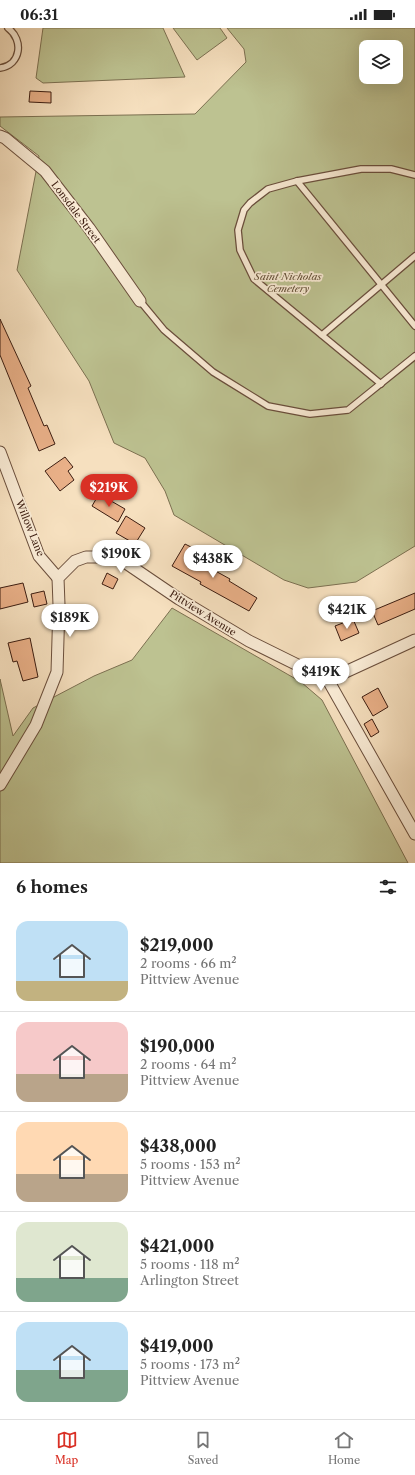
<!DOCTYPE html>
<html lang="en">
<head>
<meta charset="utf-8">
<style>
  :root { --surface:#fff; --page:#f6f6f6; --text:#222; --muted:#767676; --line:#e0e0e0; --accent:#d93025 }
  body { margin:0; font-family:"Libre Caslon Text",serif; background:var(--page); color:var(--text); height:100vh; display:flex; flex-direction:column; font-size:15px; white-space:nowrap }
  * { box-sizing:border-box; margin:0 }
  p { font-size:13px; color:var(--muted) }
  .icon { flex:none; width:22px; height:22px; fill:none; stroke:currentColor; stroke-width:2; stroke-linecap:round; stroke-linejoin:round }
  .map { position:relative; height:835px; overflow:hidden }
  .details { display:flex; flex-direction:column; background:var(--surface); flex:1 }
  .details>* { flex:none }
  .tools { position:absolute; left:359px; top:12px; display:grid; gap:8px }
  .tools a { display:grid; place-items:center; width:44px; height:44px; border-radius:8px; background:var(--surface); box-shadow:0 4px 16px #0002; font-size:20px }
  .price { position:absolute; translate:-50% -34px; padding:0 9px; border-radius:14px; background:#fff; color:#222; font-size:13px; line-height:26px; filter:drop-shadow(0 1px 2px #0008) }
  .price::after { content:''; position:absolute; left:50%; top:24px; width:12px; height:9px; margin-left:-6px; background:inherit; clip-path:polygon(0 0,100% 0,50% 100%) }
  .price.current { background:var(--accent); color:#fff }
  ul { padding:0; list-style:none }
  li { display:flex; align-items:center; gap:12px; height:100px; padding:0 16px }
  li+li { border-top:1px solid var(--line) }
  li span { display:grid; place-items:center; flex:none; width:112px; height:80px; border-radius:12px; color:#555 }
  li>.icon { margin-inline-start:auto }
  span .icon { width:48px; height:48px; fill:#fffc; stroke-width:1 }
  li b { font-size:17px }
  h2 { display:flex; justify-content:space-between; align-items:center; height:48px; padding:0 16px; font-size:17px }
  .status { display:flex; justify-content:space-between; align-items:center; height:28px; padding:0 20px; background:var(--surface); direction:ltr }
  .status svg { height:11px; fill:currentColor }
  .dock { display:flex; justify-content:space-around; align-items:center; height:56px; border-top:1px solid var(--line); background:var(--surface); font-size:11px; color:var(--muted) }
  .dock a { display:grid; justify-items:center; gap:2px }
  .dock .current { color:var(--accent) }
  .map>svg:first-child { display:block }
  .green { fill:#bdc291; stroke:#7c7051; fill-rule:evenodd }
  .building { fill:#e9b088; stroke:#3c1d11 }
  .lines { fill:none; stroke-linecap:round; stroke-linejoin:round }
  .lane-casing { stroke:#6a4e3c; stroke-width:8 }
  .street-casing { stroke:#6a4e3c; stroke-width:13 }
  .lane { stroke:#f9ebd5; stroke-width:5.5 }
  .street { stroke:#f9ebd5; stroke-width:11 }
  .labels { text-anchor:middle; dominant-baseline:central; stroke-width:3.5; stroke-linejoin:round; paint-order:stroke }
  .street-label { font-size:10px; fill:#3c1d11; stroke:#f9ebd5 }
  .park-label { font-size:10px; font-style:italic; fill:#634f37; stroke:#f9ebd5 }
</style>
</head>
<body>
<div class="status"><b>06:31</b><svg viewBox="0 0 49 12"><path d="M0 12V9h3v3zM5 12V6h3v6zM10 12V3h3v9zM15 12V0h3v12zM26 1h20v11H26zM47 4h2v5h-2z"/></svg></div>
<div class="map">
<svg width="415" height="835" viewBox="0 0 415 835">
  <rect width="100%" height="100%" fill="#f6e0bf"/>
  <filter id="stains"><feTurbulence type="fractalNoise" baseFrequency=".005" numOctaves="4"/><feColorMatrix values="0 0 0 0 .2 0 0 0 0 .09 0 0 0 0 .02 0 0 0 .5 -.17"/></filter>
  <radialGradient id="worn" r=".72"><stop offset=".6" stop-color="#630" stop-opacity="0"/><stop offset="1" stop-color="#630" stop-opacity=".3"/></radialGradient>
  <!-- green -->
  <g class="green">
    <polygon points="43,0 163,0 185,49 43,55 36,50"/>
    <polygon points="173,0 220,0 227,10 197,32"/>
    <path d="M227,0h188v518l-59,36 -48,6 -24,-8 -110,-65 -9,-24 -20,-33 -31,-15 -25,-62 -72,-111 22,-114 -39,-30v-9l195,-3 51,-52 -2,-13zM366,19h30v30h-30z"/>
    <polygon points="172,580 301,654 322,672 408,835 0,835 0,651 13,708 33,680 94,648 132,632"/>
  </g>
  <!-- building -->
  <g class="building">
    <polygon points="30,63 51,64 51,75 29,74"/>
    <polygon points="0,291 31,358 28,360 44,398 47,397 55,416 39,423 0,327"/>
    <polygon points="65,429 73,439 68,443 74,452 60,463 45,443"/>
    <polygon points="99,466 125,481 118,494 92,478"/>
    <polygon points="126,488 145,500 135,516 116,505"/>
    <polygon points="185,516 195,521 190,529 230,551 229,553 257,570 249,583 200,556 201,554 172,538"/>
    <polygon points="107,545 118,551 113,561 102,556"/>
    <polygon points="23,555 28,574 0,581 0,560"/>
    <polygon points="44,563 47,576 34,579 31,566"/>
    <polygon points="415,565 415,581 378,597 372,583"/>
    <polygon points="353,591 359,605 341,613 335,598"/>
    <polygon points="30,610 38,649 23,653 17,633 13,634 8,615"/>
    <polygon points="378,660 388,679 373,688 362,669"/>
    <polygon points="372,691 379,704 371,709 364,696"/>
  </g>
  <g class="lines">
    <!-- lane casing -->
    <g class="lane-casing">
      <g id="lane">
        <path d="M0,40c21,-3 24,-28 8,-40"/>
        <polyline points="297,153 415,298"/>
        <polyline points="140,273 164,302 213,344 268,378 310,386 348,382 415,328"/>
        <polyline points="322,307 415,228"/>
        <polyline points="381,356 254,251 240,222 238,202 244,182 250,175 268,161 297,153 361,141 391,141 415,147"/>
      </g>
    </g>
    <!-- street casing -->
    <g class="street-casing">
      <g id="street">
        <polyline points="0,108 5,110 45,143 89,200 140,273"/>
        <polyline points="0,424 39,528 58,550"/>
        <polyline points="328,652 415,612"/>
        <polyline points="0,757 36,697 57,644 59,577 58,550 75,533 86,529 114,529 126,535 179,571 249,613 328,652 415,806"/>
      </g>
    </g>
    <!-- lane -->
    <use href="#lane" class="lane"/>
    <!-- street -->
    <use href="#street" class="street"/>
  </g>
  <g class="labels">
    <!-- street labels -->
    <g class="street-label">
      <text transform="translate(76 184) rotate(53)">Lonsdale Street</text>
      <text transform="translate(30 500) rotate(68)">Willow Lane</text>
      <text transform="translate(203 585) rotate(32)">Pittview Avenue</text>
    </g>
    <!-- park labels -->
    <g class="park-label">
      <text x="288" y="248">Saint Nicholas<tspan x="288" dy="12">Cemetery</tspan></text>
    </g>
  </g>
  <rect width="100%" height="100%" filter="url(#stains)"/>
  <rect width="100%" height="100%" fill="url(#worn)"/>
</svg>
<div class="tools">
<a><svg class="icon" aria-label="layers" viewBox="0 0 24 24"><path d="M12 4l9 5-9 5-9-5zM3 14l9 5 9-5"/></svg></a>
</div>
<b class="price current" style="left:109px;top:480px">$219K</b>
<b class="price" style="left:121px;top:546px">$190K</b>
<b class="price" style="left:213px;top:551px">$438K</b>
<b class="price" style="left:347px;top:602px">$421K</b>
<b class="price" style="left:70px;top:610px">$189K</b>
<b class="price" style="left:321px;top:664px">$419K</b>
</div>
<section class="details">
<h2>6 homes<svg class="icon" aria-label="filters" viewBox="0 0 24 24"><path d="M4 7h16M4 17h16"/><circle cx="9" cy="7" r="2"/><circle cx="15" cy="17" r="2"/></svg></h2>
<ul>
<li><span style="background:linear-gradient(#bfe0f5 75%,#c2b280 0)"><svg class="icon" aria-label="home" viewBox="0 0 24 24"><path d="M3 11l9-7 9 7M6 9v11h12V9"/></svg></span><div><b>$219,000</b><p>2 rooms · 66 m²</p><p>Pittview Avenue</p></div></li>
<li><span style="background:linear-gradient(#f6c9c9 65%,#b9a48a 0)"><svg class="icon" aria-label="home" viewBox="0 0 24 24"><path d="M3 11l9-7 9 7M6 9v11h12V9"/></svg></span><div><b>$190,000</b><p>2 rooms · 64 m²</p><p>Pittview Avenue</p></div></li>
<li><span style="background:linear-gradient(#ffd9b3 65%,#b9a48a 0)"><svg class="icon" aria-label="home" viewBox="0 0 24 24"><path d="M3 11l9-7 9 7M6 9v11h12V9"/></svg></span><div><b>$438,000</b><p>5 rooms · 153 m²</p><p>Pittview Avenue</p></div></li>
<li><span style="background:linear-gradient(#dfe7d0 70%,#7fa58c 0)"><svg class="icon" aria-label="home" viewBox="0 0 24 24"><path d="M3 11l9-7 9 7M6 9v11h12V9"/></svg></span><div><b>$421,000</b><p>5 rooms · 118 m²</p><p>Arlington Street</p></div></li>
<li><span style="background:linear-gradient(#bfe0f5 60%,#7fa58c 0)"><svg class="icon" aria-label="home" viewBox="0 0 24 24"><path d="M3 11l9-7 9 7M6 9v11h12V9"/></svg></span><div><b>$419,000</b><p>5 rooms · 173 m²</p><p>Pittview Avenue</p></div></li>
</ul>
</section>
<nav class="dock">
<a class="current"><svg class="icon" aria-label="map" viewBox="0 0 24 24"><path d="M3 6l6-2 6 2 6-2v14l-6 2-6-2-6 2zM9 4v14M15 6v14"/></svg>Map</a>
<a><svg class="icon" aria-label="saved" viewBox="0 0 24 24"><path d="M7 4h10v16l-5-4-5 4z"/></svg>Saved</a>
<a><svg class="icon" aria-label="home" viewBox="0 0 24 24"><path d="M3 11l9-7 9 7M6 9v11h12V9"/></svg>Home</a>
</nav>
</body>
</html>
